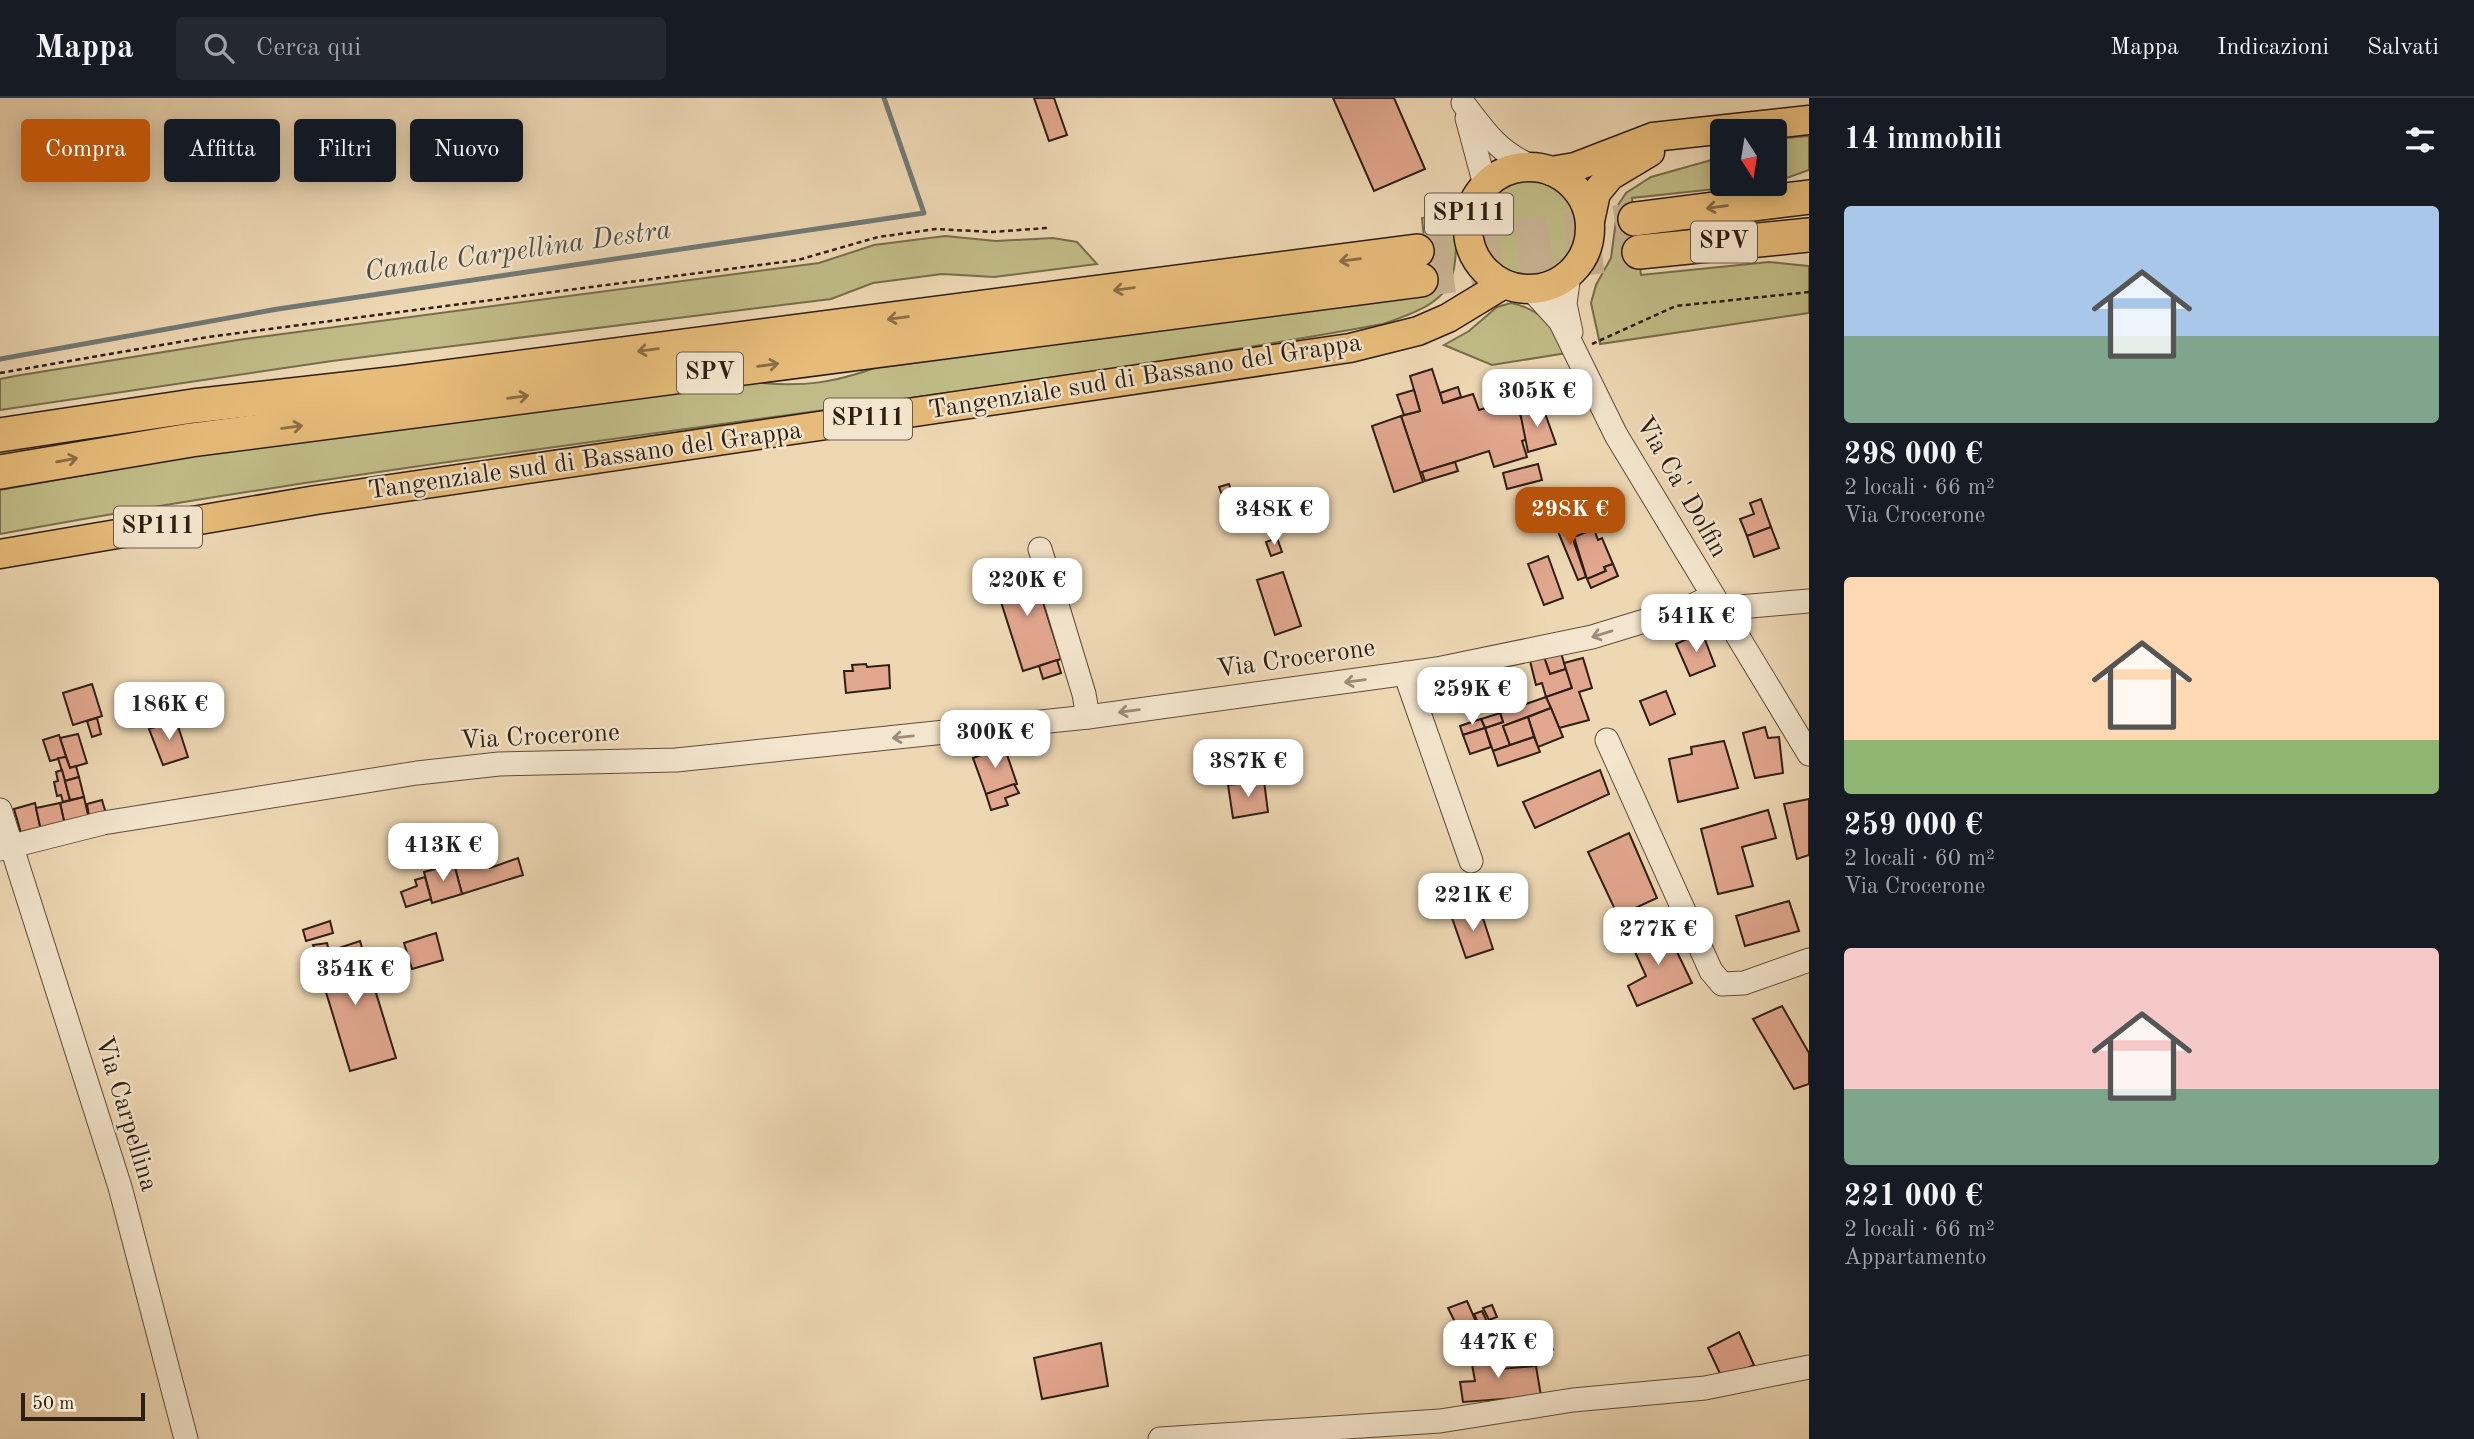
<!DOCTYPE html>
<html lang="it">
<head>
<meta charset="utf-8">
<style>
  :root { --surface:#171b24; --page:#242831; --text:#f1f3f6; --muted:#9ea1a6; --line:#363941; --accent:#b45309 }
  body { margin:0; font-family:"Old Standard TT",serif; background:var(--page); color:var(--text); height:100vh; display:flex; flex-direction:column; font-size:26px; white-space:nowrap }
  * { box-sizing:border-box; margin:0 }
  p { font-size:23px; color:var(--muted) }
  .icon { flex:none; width:38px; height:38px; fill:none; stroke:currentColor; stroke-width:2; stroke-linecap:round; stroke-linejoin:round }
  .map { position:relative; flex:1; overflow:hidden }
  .details { display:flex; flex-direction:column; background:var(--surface); width:665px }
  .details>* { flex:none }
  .guide { position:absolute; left:21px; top:21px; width:665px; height:63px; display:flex; gap:14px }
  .needle { width:46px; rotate:168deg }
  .controls { position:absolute; left:1710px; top:21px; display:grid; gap:14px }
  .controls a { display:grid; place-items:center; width:77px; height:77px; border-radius:7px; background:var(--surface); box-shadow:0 4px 18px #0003; font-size:35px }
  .scale { position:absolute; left:21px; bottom:18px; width:124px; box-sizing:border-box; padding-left:7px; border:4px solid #2f1e12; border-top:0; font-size:19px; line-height:24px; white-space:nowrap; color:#2f1e12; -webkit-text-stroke:5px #f4e6ce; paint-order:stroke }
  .price { position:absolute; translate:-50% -60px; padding:0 16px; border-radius:14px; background:#fff; color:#222; font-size:23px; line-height:46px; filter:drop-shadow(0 2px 4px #0008) }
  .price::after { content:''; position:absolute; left:50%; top:42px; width:21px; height:16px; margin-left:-10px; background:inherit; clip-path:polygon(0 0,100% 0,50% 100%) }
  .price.active { background:var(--accent); color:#fff }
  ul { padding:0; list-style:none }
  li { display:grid; align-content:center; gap:14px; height:371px; padding:0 35px }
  li span { display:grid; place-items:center; height:217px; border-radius:7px; color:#555 }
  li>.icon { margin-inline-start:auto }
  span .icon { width:126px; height:126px; fill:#fffc; stroke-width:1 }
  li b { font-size:30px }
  h2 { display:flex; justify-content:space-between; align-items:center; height:84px; padding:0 35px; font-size:30px }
  .pill { padding:0 24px; border-radius:7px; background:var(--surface); box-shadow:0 4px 18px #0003; font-size:24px; line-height:63px }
  .pill.active { background:var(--accent); color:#fff }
  header { display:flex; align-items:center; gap:42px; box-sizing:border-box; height:98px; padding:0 35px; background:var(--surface); border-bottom:2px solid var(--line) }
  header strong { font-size:33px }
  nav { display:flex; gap:38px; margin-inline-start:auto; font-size:24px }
  .search { width:490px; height:63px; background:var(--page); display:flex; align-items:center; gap:18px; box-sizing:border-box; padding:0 24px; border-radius:7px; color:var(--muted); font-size:26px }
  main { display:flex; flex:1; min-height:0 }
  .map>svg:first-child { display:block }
  .green { fill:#c1bc87; stroke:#786d4c; stroke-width:2 }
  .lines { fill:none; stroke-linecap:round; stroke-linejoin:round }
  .stream { stroke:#727a76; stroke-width:5 }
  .building { fill:#e2a78f; stroke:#2f1e12; stroke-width:2 }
  .highway-tunnel { stroke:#c8b394; stroke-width:33; stroke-dasharray:33 17; stroke-linecap:butt }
  .minor-casing { stroke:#5f4c3a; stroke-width:25 }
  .major-casing { stroke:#2f1e12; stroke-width:31 }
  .highway-casing { stroke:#2f1e12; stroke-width:36 }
  .path { stroke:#2f1e12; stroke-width:2.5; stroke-dasharray:5 3.5; stroke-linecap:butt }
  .minor { stroke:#f4e6ce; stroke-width:23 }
  .major { stroke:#e7bc7a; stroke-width:28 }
  .highway { stroke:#e7bc7a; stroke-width:33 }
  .oneway { stroke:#8b6d46 }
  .oneway2 { stroke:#9b8c79 }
  .labels { text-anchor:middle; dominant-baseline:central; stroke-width:5; stroke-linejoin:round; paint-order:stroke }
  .shield { fill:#f4e6ce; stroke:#6a5a4a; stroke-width:2 }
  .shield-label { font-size:24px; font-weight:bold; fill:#2f1e12 }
  .street-label { font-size:26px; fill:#2f1e12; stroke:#f4e6ce }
  .water-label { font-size:28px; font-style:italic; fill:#514c44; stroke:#f4e6ce }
</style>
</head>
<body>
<header>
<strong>Mappa</strong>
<div class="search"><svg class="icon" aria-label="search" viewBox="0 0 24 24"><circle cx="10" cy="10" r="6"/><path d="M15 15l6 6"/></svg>Cerca qui</div>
<nav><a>Mappa</a><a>Indicazioni</a><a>Salvati</a></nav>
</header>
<main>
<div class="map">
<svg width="1809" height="1341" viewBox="0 0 1809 1341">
  <rect width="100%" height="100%" fill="#eed8b4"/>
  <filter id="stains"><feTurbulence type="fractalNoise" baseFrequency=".00286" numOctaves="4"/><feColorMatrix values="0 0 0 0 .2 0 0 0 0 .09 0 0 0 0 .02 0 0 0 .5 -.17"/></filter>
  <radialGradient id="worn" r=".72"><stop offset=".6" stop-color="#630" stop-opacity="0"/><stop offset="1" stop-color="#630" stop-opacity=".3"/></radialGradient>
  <!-- green -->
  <g class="green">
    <polygon points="1809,38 1809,72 1775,84 1775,41"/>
    <polygon points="1722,59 1722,86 1762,86 1632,100 1641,177 1769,164 1809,168 1809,215 1600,246 1591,205 1596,187 1611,160 1618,107 1626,95 1651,79"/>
    <circle cx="1530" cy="130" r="48"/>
    <path d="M1456,115c1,73 1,86 -73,111 -459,83 -924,125 -1383,210v-44l225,-40 515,-70c59,10 100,3 155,-20l534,-69 -7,-73z"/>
    <polygon points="945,138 996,143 1053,140 1077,144 1097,166 994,179 942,176 873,185 831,201 332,263 0,312 0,281 15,278 244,241 819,165 874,147"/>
    <path d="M1511,205c30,6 43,24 56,50l-75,12 -48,-20 25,-14 28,-24z"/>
  </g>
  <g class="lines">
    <!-- stream -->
    <polyline class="stream" points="0,261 278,211 924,115 884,0"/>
  </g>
  <!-- building -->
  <g class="building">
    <polygon points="1034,0 1054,0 1067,37 1049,43"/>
    <polygon points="1333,0 1394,0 1425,71 1374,93"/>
    <polygon points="1432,271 1443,305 1473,296 1479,312 1515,301 1528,341 1522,343 1527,359 1494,369 1489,353 1420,375 1401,318 1420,313 1410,278"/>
    <polygon points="1458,289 1461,299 1443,305 1440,295"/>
    <polygon points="1414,292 1420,313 1404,317 1397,297"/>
    <polygon points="1540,300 1542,307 1520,314 1517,306"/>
    <polygon points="1542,307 1556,346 1528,354 1520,314"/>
    <polygon points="1401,318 1423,384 1394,394 1372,328"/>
    <polygon points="1455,364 1458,373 1425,383 1422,374"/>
    <polygon points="1538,366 1542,382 1507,391 1503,375"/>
    <polygon points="1229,386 1236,406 1227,410 1219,389"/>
    <polygon points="1761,401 1771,429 1747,438 1740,421 1754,416 1750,405"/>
    <polygon points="1565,419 1586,479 1578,482 1554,424"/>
    <polygon points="1771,429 1779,450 1754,459 1747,438"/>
    <polygon points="1594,431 1598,442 1602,440 1613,466 1604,469 1606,473 1587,481 1574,439"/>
    <polygon points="1277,440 1282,454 1271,458 1266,444"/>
    <polygon points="1548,458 1563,500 1544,507 1528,466"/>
    <polygon points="1031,466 1061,561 1023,573 993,479"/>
    <polygon points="1613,466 1618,478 1591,490 1587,481 1606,473 1604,469"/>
    <polygon points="1283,474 1301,528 1275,537 1257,482"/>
    <polygon points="1702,534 1715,568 1690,578 1676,546"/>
    <polygon points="1561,555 1566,571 1550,576 1544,559"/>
    <polygon points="1544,559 1550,576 1566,571 1572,590 1546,599 1542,585 1536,587 1530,563"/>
    <polygon points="1583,560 1592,590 1579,594 1589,622 1559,630 1546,599 1572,590 1564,565"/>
    <polygon points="1057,562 1061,575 1043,581 1039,568"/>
    <polygon points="866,566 867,569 889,567 890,590 846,595 844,573 853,573 852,567"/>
    <polygon points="1507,568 1509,576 1498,578 1501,590 1493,592 1487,572"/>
    <polygon points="1459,574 1462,587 1442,591 1439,578"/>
    <polygon points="92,586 102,618 73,627 63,595"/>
    <polygon points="1666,593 1675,616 1650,627 1640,603"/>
    <polygon points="192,599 196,612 178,619 173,605"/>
    <polygon points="1546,599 1551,610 1503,628 1510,647 1493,653 1485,630 1503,624 1500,615"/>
    <polygon points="1551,610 1563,639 1538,649 1528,619"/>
    <polygon points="1500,615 1503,624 1485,630 1481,621"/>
    <polygon points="1528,619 1534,639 1510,647 1503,628"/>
    <polygon points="97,620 101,636 92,639 87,623"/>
    <polygon points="1481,621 1485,630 1463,637 1460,628"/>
    <polygon points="176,622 188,659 163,667 149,631"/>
    <polygon points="1765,629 1768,640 1779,639 1783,675 1755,680 1743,635"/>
    <polygon points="1485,630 1491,649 1470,656 1463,637"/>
    <polygon points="78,636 87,665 70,670 60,640"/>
    <polygon points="59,637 66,659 50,663 43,642"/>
    <polygon points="1534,639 1540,654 1498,668 1493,653"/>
    <polygon points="1724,643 1738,690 1678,704 1669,661 1692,656 1691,649"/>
    <polygon points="1004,648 1017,686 986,696 973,660"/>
    <polygon points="66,659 70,670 76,668 79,679 65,683 58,660"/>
    <polygon points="62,672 70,702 63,704 61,697 57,698 54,684 58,683 56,674"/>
    <polygon points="1600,672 1609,696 1535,730 1523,704"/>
    <polygon points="79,679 84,699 70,702 65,683"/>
    <polygon points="1264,683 1268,714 1233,720 1228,687"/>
    <polygon points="1014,686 1019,695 1005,700 1008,707 991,712 986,696"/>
    <polygon points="84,699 90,726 66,732 60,705"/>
    <polygon points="1809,701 1809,757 1797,761 1784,706"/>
    <polygon points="102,702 107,719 90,724 87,706"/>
    <polygon points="35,705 42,737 23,742 14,711"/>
    <polygon points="60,705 66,732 42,737 36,710"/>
    <polygon points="1768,712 1776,740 1742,749 1753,788 1718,796 1701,731"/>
    <polygon points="1629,735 1657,800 1618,818 1588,754"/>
    <polygon points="486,757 490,770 518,760 523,777 462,796 454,766"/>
    <polygon points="454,766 462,796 432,805 424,774"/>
    <polygon points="1469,778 1480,811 1452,820 1441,786"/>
    <polygon points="425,779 431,801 406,809 401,794 417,788 415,782"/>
    <polygon points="1789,803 1799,833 1745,848 1736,818"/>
    <polygon points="1480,811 1493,851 1466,860 1452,820"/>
    <polygon points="330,823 333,835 306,843 303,832"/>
    <polygon points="1665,829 1692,885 1637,908 1628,888 1646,878 1630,843"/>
    <polygon points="436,835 443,862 412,871 404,845"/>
    <polygon points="360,843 396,960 350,973 315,858"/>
    <polygon points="327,845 329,853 317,857 313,847"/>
    <polygon points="1782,908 1809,955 1809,986 1794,991 1753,921"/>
    <polygon points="1467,1203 1477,1226 1459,1232 1448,1210"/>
    <polygon points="1492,1207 1497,1219 1489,1222 1483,1210"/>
    <polygon points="1482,1213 1494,1239 1486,1242 1474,1216"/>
    <polygon points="1545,1230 1553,1252 1535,1258 1526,1237"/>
    <polygon points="1739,1234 1754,1267 1723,1282 1708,1250"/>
    <polygon points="1101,1245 1108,1288 1042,1301 1034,1260"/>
    <polygon points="1483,1246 1484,1252 1490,1251 1492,1263 1499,1262 1500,1271 1536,1268 1541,1298 1463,1304 1460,1284 1475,1283 1469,1249"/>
  </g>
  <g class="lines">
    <!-- highway-tunnel -->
    <g class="highway-tunnel">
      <polyline points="1417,153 1635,121"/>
      <polyline points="1421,182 1639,154"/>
    </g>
    <!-- minor casing -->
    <g class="minor-casing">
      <g id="minor">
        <path d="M1463,5c22,29 35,49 70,64"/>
        <polyline points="1467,20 1485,87"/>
        <polyline points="1569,176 1565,206 1571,234"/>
        <polyline points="1531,191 1560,223 1616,337 1809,656"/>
        <polyline points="1040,451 1084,596 1088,619"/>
        <polyline points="1723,515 1739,509 1809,503"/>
        <polyline points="1405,575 1471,763"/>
        <polyline points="1607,642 1711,873 1722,886 1744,885 1809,862"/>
        <polyline points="0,712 120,1089 186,1341"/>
        <polyline points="0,751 103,725 417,675 499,666 676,662 725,657 1088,619 1437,571 1592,539 1687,510 1713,498"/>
        <polyline points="1160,1341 1440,1323 1573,1302 1705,1290 1809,1269"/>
      </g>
    </g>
    <!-- major casing -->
    <g class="major-casing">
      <g id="major">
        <circle cx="1529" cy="130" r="61"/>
        <polyline points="1551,73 1575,69 1653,39 1809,22"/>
        <polyline points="1590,123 1596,95 1610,78 1650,54"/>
        <polyline points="0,456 316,402 1350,250 1418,233 1448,220 1504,186"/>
      </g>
    </g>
    <!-- highway casing -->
    <g class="highway-casing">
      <g id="highway">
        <polyline points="1635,121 1809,99"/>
        <polyline points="1639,154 1809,137"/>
        <polyline points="0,337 193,308 399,285 1417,153"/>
        <polyline points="0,374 191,342 1421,182"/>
      </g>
    </g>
    <!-- path -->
    <g class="path">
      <polyline points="1588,176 1597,162 1603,141"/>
      <polyline points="1592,246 1676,208 1809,194"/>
      <polyline points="0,275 208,239 798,162 878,139 936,131 992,134 1047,130"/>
    </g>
    <!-- minor -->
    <use href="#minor" class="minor"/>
    <!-- major -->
    <use href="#major" class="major"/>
    <!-- highway -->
    <use href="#highway" class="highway"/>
  </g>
  <!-- one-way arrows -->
  <defs><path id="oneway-shaft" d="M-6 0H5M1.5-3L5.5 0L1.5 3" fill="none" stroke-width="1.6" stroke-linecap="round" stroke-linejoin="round" transform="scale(1.75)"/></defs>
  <g class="oneway">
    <use href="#oneway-shaft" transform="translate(1717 109) rotate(173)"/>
    <use href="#oneway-shaft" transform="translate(1350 162) rotate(173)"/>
    <use href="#oneway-shaft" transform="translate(1124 191) rotate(173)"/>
    <use href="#oneway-shaft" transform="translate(898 220) rotate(173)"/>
    <use href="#oneway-shaft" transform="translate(648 252) rotate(173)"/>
    <use href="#oneway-shaft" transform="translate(768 267) rotate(-7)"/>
    <use href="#oneway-shaft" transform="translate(518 299) rotate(-7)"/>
    <use href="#oneway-shaft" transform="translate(292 329) rotate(-7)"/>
    <use href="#oneway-shaft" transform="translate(67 362) rotate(-10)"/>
  </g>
  <g class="oneway2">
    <use href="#oneway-shaft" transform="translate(1602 536) rotate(163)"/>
    <use href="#oneway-shaft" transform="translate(1355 583) rotate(172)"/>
    <use href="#oneway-shaft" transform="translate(1129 613) rotate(172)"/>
    <use href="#oneway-shaft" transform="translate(903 639) rotate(174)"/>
  </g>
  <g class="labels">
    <!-- shield labels -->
    <g class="shield">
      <rect x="1425" y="95.5" width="88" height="41" rx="5"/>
      <rect x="1691" y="123.5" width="66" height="41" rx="5"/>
      <rect x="677" y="254.5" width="66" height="41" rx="5"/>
      <rect x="824" y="300.5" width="88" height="41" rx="5"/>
      <rect x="114" y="408.5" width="88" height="41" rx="5"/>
    </g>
    <g class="shield-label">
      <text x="1469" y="116">SP111</text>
      <text x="1724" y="144">SPV</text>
      <text x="710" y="275">SPV</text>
      <text x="868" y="321">SP111</text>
      <text x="158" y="429">SP111</text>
    </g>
    <!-- street labels -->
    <g class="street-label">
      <text transform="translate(1145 279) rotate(-9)">Tangenziale sud di Bassano del Grappa</text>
      <text transform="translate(585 363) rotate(-8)">Tangenziale sud di Bassano del Grappa</text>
      <text transform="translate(1681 389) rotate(60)">Via Ca' Dolfin</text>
      <text transform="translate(1296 561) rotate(-8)">Via Crocerone</text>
      <text transform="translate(540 639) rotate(-3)">Via Crocerone</text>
      <text transform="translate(126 1016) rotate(73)">Via Carpellina</text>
    </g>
    <!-- water labels -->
    <g class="water-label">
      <text transform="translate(518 154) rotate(-8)">Canale Carpellina Destra</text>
    </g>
  </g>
  <rect width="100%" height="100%" filter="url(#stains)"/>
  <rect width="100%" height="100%" fill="url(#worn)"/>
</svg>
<div class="controls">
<a><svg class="needle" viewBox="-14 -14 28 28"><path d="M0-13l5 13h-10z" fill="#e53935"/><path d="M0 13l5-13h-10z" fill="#9ea1a6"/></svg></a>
</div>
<div class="scale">50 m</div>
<b class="price" style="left:1537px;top:331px">305K €</b>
<b class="price" style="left:1274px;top:449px">348K €</b>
<b class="price active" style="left:1570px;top:449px">298K €</b>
<b class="price" style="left:1027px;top:520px">220K €</b>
<b class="price" style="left:1696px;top:556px">541K €</b>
<b class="price" style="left:1472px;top:629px">259K €</b>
<b class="price" style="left:169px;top:644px">186K €</b>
<b class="price" style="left:995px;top:672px">300K €</b>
<b class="price" style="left:1248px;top:701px">387K €</b>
<b class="price" style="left:443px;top:785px">413K €</b>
<b class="price" style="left:1473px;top:835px">221K €</b>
<b class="price" style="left:1658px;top:869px">277K €</b>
<b class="price" style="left:355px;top:909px">354K €</b>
<b class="price" style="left:1498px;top:1282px">447K €</b>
<div class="guide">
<a class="pill active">Compra</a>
<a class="pill">Affitta</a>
<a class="pill">Filtri</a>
<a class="pill">Nuovo</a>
</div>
</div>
<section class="details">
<h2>14 immobili<svg class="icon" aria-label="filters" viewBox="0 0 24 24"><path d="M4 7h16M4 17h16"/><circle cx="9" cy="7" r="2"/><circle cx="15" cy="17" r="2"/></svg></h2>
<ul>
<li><span style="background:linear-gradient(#a9c7e8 60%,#7fa58c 0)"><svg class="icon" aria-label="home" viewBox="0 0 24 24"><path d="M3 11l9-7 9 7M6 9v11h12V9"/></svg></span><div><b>298 000 €</b><p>2 locali · 66 m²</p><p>Via Crocerone</p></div></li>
<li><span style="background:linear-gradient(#ffd9b3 75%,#8fb573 0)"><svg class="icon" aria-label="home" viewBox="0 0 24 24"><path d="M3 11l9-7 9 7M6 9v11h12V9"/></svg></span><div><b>259 000 €</b><p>2 locali · 60 m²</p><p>Via Crocerone</p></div></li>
<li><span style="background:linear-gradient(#f6c9c9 65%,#7fa58c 0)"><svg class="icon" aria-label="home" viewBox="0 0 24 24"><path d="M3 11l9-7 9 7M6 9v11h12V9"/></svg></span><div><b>221 000 €</b><p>2 locali · 66 m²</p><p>Appartamento</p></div></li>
</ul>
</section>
</main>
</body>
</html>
